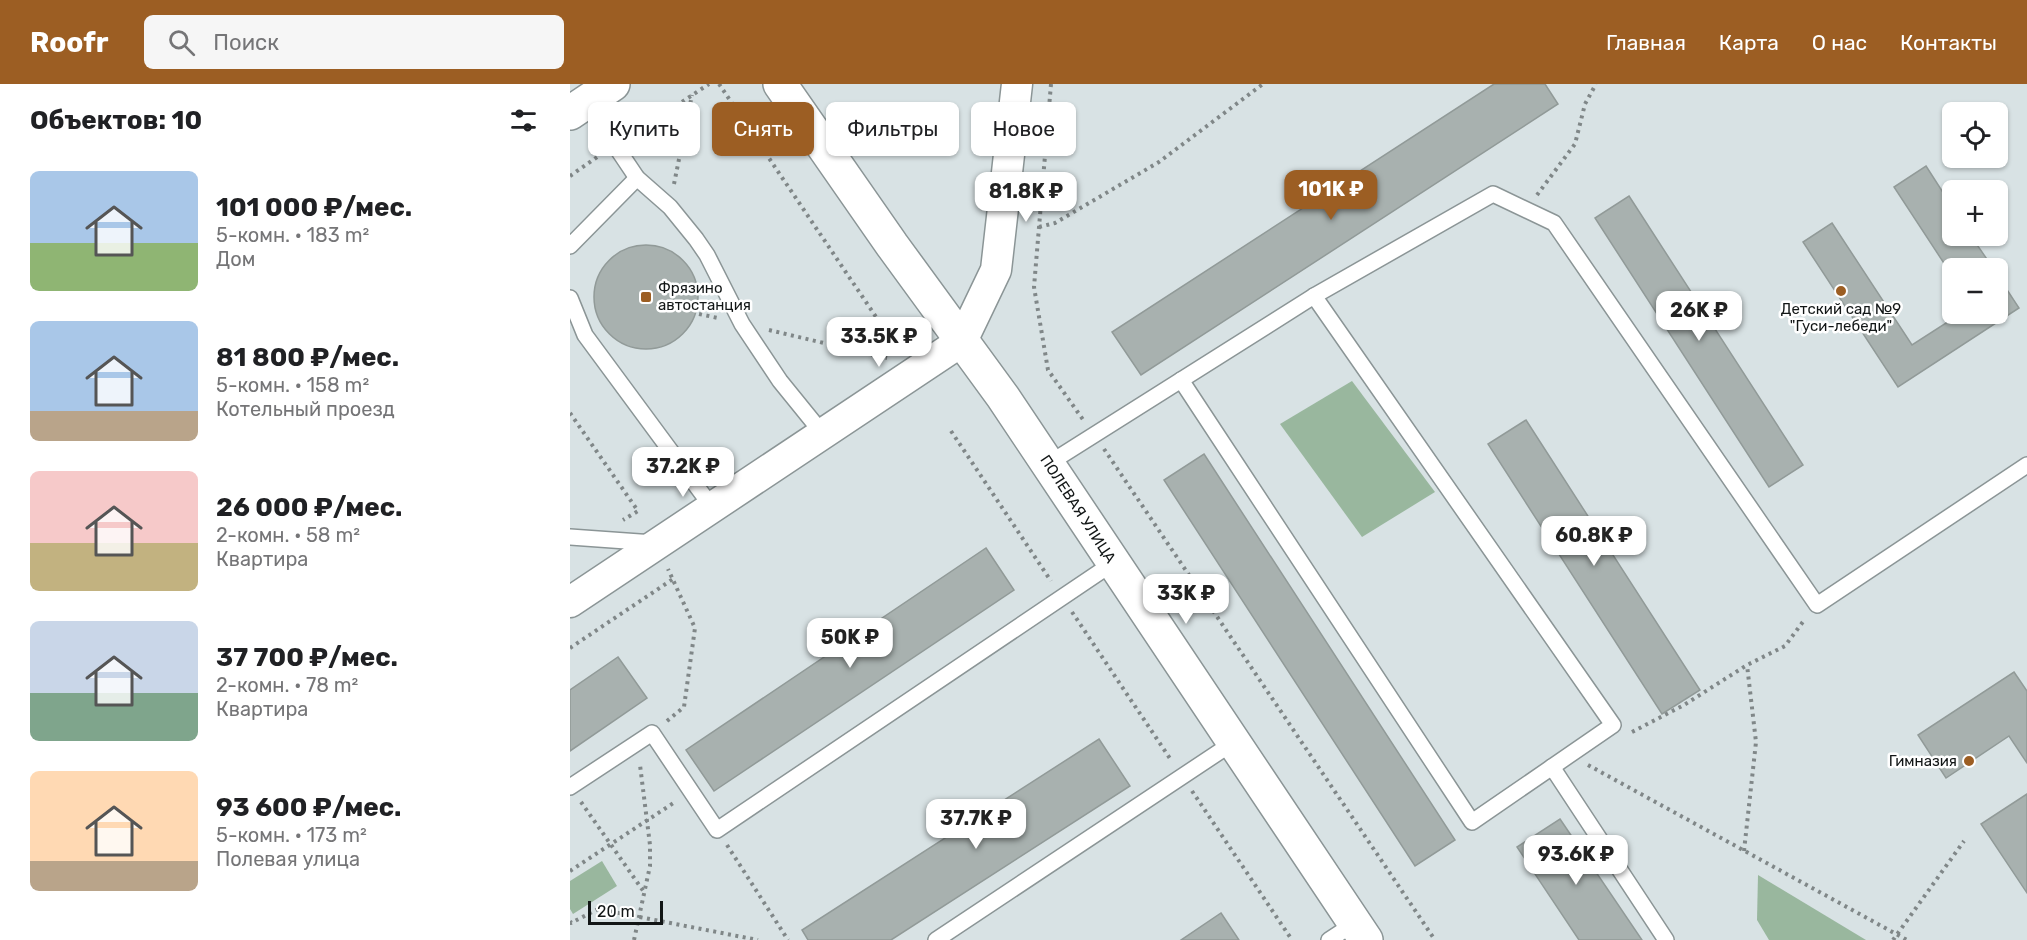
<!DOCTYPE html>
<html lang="ru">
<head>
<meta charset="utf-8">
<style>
  :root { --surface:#fff; --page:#f6f6f6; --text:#202124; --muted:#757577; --accent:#9c5e23 }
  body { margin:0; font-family:Rubik,sans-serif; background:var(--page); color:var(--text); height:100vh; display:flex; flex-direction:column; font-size:22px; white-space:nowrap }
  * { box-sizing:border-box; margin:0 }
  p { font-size:20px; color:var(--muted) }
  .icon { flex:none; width:33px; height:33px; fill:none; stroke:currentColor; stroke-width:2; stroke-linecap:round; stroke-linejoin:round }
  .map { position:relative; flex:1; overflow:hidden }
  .drawer { display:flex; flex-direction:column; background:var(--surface); width:570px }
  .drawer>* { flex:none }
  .top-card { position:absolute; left:18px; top:18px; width:570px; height:54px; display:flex; gap:12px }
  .controls { position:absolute; left:1372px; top:18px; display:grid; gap:12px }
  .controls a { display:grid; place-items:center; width:66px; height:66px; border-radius:9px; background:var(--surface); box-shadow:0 2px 4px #0004; font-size:30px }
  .scale { position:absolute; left:18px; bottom:15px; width:75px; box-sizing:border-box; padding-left:6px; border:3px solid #121616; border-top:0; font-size:16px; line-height:21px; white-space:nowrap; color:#121616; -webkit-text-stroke:4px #fff; paint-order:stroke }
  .price { position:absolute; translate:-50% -51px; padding:0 14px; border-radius:12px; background:#fff; color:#222; font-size:20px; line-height:39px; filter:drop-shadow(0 2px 3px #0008) }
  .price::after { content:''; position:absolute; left:50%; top:36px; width:18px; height:14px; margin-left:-9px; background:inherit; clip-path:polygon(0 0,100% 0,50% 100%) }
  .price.current { background:var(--accent); color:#fff }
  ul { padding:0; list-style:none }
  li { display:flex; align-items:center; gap:18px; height:150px; padding:0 30px }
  li span { display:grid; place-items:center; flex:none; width:168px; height:120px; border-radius:9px; color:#555 }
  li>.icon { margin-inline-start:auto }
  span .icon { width:72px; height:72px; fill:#fffc; stroke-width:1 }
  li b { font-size:26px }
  h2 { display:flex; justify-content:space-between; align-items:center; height:72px; padding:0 30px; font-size:26px }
  .pill { padding:0 21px; border-radius:9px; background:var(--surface); box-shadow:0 2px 4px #0004; font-size:21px; line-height:54px }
  .pill.current { background:var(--accent); color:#fff }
  header { display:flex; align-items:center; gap:36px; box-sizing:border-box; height:84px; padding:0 30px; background:var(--accent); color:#fff }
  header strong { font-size:28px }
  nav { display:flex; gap:33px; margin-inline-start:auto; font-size:21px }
  .search { width:420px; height:54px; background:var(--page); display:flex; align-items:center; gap:15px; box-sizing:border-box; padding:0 21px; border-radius:9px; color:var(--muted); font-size:22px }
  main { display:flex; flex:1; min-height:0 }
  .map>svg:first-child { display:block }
  .green { fill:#99b79e }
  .building { fill:#a8b1af; stroke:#919a98; stroke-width:1.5 }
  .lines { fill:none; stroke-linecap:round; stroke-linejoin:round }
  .lane-casing { stroke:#8b9596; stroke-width:18 }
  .street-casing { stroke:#8b9596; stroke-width:33 }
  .secondary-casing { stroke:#8b9596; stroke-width:36 }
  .path { stroke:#808788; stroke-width:4; stroke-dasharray:3 4.5; stroke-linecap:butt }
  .lane { stroke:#fff; stroke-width:15 }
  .street { stroke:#fff; stroke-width:30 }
  .secondary { stroke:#fff; stroke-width:33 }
  .poi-dot { fill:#9c5e23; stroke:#fff; stroke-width:2 }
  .labels { text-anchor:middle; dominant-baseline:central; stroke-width:5; stroke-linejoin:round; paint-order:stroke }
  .poi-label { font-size:15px; fill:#121616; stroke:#fff; text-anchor:start }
  .street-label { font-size:15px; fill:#121616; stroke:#fff }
</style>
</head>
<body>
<header>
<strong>Roofr</strong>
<div class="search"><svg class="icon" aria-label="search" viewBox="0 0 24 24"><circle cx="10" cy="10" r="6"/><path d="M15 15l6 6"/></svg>Поиск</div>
<nav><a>Главная</a><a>Карта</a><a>О нас</a><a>Контакты</a></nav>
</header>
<main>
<section class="drawer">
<h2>Объектов: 10<svg class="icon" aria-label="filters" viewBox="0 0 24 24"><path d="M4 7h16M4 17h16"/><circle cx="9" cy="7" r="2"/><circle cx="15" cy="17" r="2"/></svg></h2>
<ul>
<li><span style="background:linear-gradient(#a9c7e8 60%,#8fb573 0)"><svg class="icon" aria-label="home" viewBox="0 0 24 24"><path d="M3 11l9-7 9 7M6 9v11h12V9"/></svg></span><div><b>101 000 ₽/мес.</b><p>5-комн. · 183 m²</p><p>Дом</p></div></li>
<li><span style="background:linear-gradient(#a9c7e8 75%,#b9a48a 0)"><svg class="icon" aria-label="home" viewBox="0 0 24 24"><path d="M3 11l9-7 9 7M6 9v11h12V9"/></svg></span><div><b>81 800 ₽/мес.</b><p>5-комн. · 158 m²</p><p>Котельный проезд</p></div></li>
<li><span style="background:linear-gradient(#f6c9c9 60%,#c2b280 0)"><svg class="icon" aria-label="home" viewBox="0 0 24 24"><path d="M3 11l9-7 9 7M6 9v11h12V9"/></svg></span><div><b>26 000 ₽/мес.</b><p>2-комн. · 58 m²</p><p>Квартира</p></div></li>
<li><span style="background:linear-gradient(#c9d6e8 60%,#7fa58c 0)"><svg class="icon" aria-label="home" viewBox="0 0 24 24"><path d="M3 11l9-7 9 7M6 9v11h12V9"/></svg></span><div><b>37 700 ₽/мес.</b><p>2-комн. · 78 m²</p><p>Квартира</p></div></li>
<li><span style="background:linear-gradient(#ffd9b3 75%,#b9a48a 0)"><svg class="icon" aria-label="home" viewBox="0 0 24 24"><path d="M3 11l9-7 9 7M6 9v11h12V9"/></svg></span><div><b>93 600 ₽/мес.</b><p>5-комн. · 173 m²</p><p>Полевая улица</p></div></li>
</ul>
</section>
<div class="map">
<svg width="1457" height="856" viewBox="0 0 1457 856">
  <rect width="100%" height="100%" fill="#d8e2e4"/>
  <!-- green -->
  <g class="green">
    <polygon points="782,297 865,408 792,453 710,340"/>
    <polygon points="32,777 47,802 3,830 0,825 0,797"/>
    <polygon points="1188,791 1296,856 1199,856 1187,836"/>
  </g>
  <!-- building -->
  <g class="building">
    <polygon points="924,0 975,0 988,20 571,291 542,248"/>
    <polygon points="1356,82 1383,124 1383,152 1401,152 1423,184 1383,184 1383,193 1324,103"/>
    <polygon points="1059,112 1233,381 1199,403 1025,134"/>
    <polygon points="1262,139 1342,261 1390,230 1428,230 1428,192 1449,224 1328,303 1233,158"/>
    <circle cx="76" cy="213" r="52"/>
    <polygon points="956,336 1130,606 1092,630 918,360"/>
    <polygon points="634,370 885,756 845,782 594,396"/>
    <polygon points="416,464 444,506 144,707 116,666"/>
    <polygon points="48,573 77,614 0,667 0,606"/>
    <polygon points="1444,588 1457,607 1457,679 1439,652 1376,694 1348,651"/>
    <polygon points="529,655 560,702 321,856 238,856 232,846"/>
    <polygon points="1457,710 1457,809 1411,740"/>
    <polygon points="990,735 1072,856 1009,856 947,763"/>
    <polygon points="651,829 669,856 611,856"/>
  </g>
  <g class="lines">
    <!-- lane casing -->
    <g class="lane-casing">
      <g id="lane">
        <polyline points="16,18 67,94 100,123 126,155 137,171 172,240 210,297 253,350"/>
        <polyline points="0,162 67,94"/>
        <polyline points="744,212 1043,641 982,683"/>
        <polyline points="0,214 15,251 142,423"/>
        <polyline points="611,296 902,738 982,683 1096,856"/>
        <polyline points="478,380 744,212 923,110 984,139 1247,521 1457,381"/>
        <polyline points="0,453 84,459"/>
        <polyline points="0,703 82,649 147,746 543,479"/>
        <polyline points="366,856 664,658"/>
        <polyline points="759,856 785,839"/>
      </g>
    </g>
    <!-- street casing -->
    <g class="street-casing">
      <polyline id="street" points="0,518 392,257 426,186 447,0"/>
    </g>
    <!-- secondary casing -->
    <g class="secondary-casing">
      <g id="secondary">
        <polyline points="210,0 322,161 433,313 796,856"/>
        <polyline points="0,29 43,0"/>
      </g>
    </g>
    <!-- path -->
    <g class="path">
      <polyline points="149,0 329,267"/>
      <polyline points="481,0 464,203 478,286 514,337"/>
      <polyline points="62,51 139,0"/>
      <polyline points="0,92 30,71"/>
      <polyline points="104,100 122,11"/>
      <polyline points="967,111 1005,60 1015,20 1026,0"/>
      <polyline points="469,143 485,139 589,78 693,0"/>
      <polyline points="129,230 148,234"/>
      <polyline points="199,246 317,274"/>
      <polyline points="0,329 68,427 53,436"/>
      <polyline points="381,347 481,497"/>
      <polyline points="534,365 865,856"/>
      <polyline points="502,528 601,676"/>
      <polyline points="0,564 103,495"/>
      <polyline points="97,637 114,623 125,544 98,485"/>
      <polyline points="1062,648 1114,621 1177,581 1215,562 1235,535"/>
      <polyline points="1018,681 1337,856"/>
      <polyline points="622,707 722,856"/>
      <polyline points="11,718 74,808"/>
      <polyline points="157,761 218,856"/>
      <polyline points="1174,767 1186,658 1177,581"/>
      <polyline points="0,787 105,718"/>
      <polyline points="0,837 1,839 28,825 188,856"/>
      <polyline points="64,856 80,782 80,761 70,681"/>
      <polyline points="1323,856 1394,757"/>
    </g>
    <!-- lane -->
    <use href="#lane" class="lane"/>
    <!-- street -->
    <use href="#street" class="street"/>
    <!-- secondary -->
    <use href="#secondary" class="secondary"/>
  </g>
  <!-- markers -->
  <g class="poi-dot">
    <circle cx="1271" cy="207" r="6"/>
    <rect x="70" y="207" width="12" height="12" rx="3"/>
    <circle cx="1399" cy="677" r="6"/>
  </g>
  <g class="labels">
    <!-- poi labels -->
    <g class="poi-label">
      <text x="88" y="204">Фрязино<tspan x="88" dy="17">автостанция</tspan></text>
      <text x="1271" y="225" text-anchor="middle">Детский сад №9<tspan x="1271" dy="17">"Гуси-лебеди"</tspan></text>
      <text x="1387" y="677" text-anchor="end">Гимназия</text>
    </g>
    <!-- street labels -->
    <g class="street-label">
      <text transform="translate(508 425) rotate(57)">ПОЛЕВАЯ УЛИЦА</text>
    </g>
  </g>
</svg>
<div class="controls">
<a><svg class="icon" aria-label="locate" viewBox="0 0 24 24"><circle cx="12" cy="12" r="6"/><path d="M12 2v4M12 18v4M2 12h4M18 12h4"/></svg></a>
<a>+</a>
<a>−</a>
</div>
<div class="scale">20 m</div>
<b class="price current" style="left:761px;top:137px">101K ₽</b>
<b class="price" style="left:456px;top:139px">81.8K ₽</b>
<b class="price" style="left:1129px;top:258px">26K ₽</b>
<b class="price" style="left:309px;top:284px">33.5K ₽</b>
<b class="price" style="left:113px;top:414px">37.2K ₽</b>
<b class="price" style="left:1024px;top:483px">60.8K ₽</b>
<b class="price" style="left:616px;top:541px">33K ₽</b>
<b class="price" style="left:280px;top:585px">50K ₽</b>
<b class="price" style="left:406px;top:766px">37.7K ₽</b>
<b class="price" style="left:1006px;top:802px">93.6K ₽</b>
<div class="top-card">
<a class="pill">Купить</a>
<a class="pill current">Снять</a>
<a class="pill">Фильтры</a>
<a class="pill">Новое</a>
</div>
</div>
</main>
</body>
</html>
